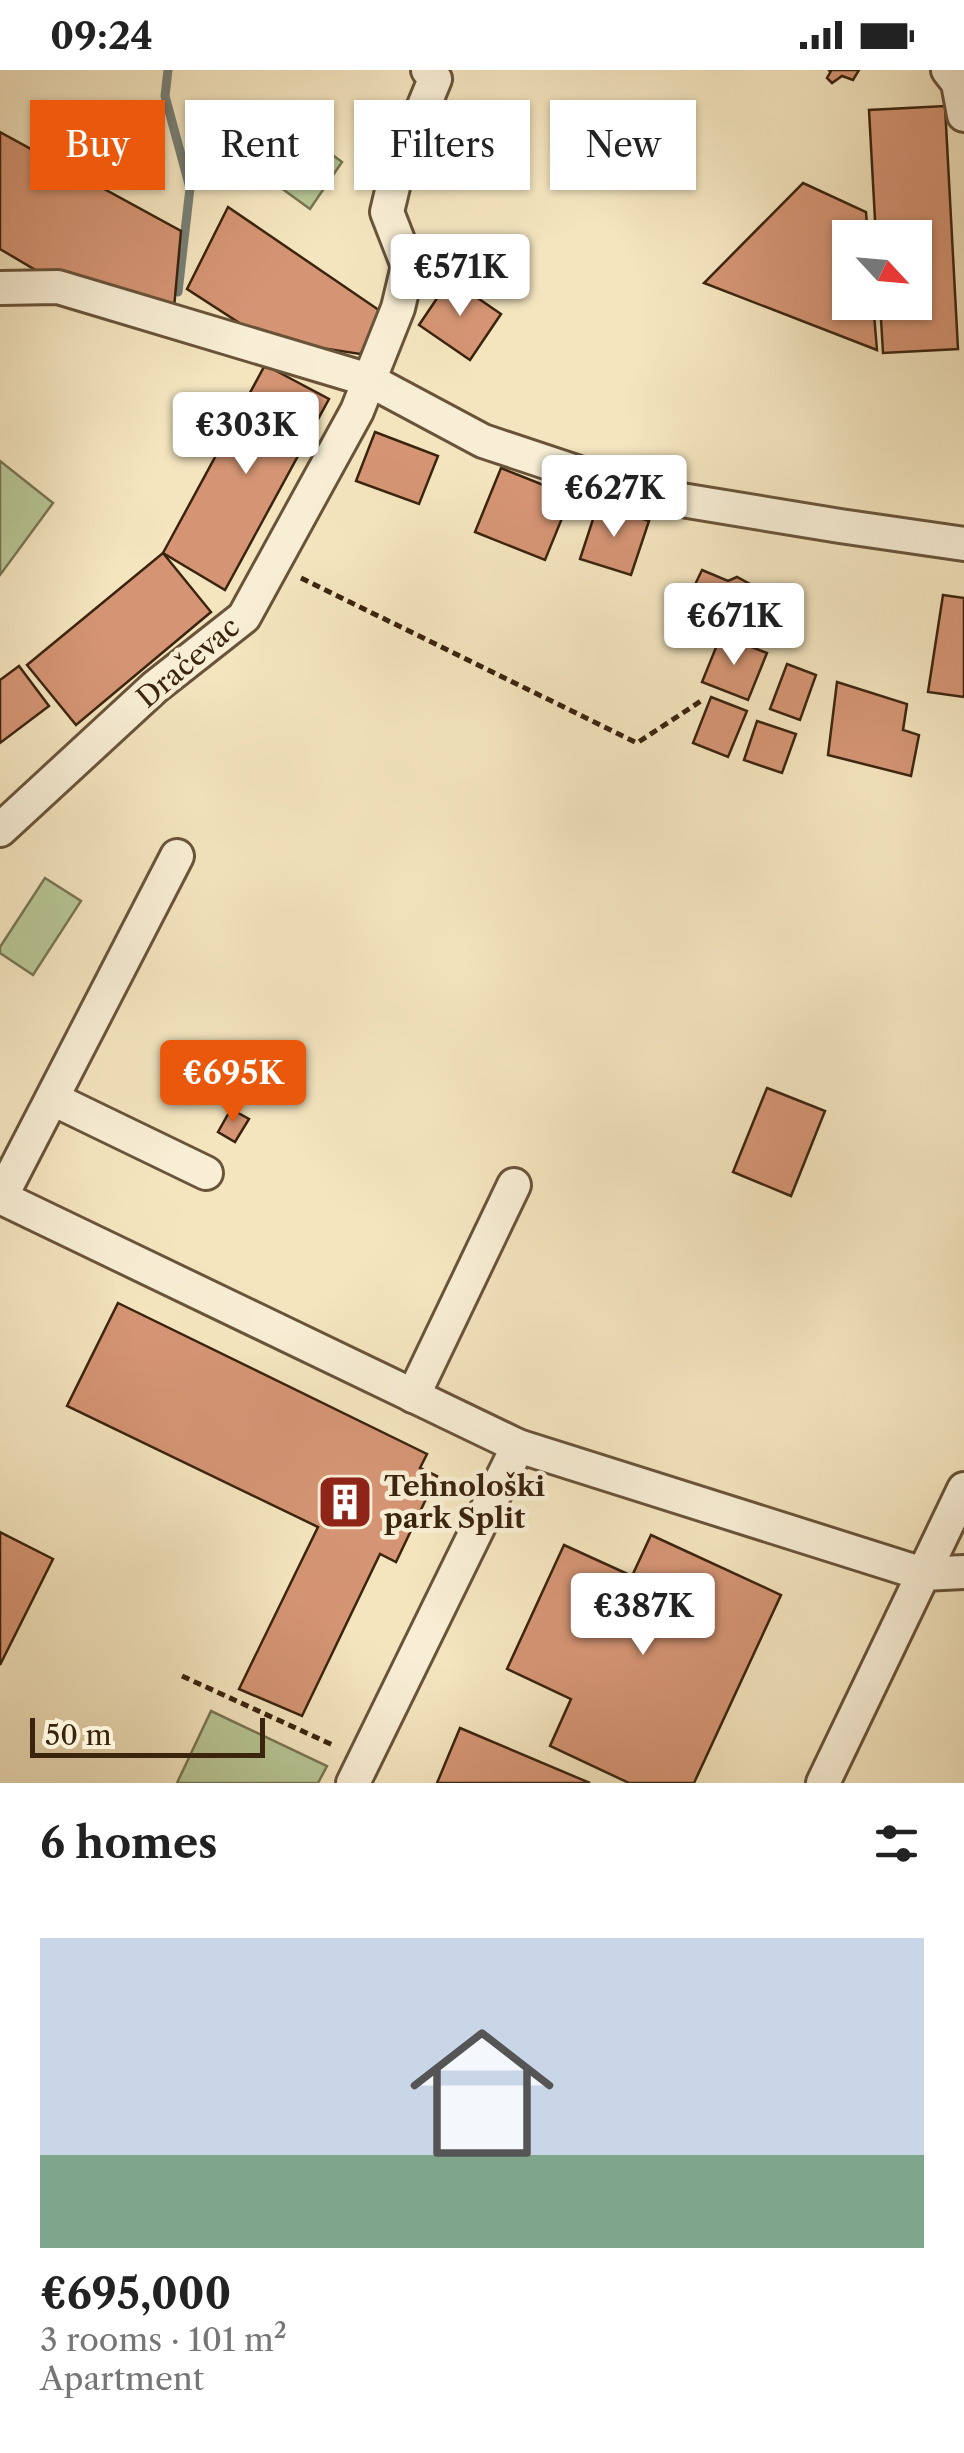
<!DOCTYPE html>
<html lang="en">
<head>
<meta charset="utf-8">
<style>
  :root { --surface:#fff; --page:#f6f6f6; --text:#222; --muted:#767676; --accent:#ea580c }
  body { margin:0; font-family:"Libre Caslon Text",serif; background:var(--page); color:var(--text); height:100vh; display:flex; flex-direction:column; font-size:38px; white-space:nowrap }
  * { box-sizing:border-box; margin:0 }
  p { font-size:32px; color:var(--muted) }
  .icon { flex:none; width:55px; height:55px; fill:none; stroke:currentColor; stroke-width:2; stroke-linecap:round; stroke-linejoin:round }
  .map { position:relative; height:1713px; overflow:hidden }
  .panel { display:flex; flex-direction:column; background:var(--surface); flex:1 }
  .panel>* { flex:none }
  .hud { position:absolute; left:30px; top:30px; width:905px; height:90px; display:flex; gap:20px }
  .needle { width:65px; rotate:116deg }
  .buttons { position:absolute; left:832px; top:150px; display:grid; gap:20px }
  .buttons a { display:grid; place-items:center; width:100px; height:100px; border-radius:0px; background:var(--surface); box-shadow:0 2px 8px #0004; font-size:50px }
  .scale { position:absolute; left:30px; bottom:25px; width:235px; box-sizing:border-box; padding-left:10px; border:5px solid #3b240e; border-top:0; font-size:28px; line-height:35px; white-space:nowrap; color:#3b240e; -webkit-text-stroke:8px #f8eed5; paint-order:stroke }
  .price { position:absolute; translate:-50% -85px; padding:0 22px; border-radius:10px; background:#fff; color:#222; font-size:32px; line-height:65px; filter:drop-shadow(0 2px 5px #0008) }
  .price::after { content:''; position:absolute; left:50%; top:60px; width:30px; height:22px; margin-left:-15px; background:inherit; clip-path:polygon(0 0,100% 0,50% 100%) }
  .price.active { background:var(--accent); color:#fff }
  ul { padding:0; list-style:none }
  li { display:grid; align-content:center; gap:20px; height:530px; padding:0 40px }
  li span { display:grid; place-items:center; height:310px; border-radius:0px; color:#555 }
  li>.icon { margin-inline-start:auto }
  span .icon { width:180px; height:180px; fill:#fffc; stroke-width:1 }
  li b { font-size:42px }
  h2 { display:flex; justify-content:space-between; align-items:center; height:120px; padding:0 40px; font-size:42px }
  .chip { padding:0 35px; border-radius:0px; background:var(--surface); box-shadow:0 2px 8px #0004; font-size:35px; line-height:90px }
  .chip.active { background:var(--accent); color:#fff }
  .status { display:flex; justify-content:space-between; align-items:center; height:70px; padding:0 50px; background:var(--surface); direction:ltr }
  .status svg { height:28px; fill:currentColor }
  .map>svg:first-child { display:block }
  .green { fill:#b7c695; stroke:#797552; stroke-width:2.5 }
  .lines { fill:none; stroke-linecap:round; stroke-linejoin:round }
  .stream { stroke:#778076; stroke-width:9 }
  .building { fill:#d59574; stroke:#3b240e; stroke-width:2.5 }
  .minor-casing { stroke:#69543a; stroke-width:38 }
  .path { stroke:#3b240e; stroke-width:5; stroke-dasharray:8 5; stroke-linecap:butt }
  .minor { stroke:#f8eed5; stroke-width:32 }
  .labels { text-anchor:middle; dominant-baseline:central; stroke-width:9; stroke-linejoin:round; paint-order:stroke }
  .street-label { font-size:28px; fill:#3b240e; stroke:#f8eed5 }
  .poi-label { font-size:28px; font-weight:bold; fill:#3b240e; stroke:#f8eed5; text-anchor:start }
</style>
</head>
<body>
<div class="status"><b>09:24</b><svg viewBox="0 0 49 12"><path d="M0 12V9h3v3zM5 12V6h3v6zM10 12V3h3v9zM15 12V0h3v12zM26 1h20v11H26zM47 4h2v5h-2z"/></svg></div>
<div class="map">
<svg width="964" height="1713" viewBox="0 0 964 1713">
  <rect width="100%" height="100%" fill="#f4e5bf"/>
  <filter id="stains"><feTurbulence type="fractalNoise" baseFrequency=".002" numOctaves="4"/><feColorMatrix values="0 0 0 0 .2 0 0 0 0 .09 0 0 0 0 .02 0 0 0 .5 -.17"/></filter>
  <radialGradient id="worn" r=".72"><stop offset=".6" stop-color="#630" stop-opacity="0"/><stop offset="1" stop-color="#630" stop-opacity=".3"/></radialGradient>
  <!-- green -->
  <g class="green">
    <polygon points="266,35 342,92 310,139 233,83"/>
    <polygon points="0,391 53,433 0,505"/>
    <polygon points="45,808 81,831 33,905 0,883 0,877"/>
    <polygon points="211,1641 327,1696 318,1713 177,1713"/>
  </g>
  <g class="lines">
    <!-- stream -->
    <polyline class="stream" points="168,0 165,26 190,118 178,222"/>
  </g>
  <!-- building -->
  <g class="building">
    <polygon points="828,0 859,0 853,10 842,6 832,13 827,8 831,1"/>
    <polygon points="945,36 958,279 883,283 880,232 915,232 915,168 876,168 869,40"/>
    <polygon points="0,62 181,161 174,238 44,205 0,179"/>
    <polygon points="803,113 866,142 868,168 850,168 850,232 873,232 877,280 704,213"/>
    <polygon points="228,137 389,247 360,284 264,269 187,219"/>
    <polygon points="450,209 501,244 470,290 419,255"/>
    <polygon points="265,295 329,329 225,520 163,483"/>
    <polygon points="375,362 438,386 419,434 356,411"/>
    <polygon points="501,398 571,426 545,490 475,462"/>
    <polygon points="598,434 649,451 631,505 580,489"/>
    <polygon points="163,483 211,542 76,655 27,595"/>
    <polygon points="702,500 728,511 737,507 761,520 740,564 688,540 690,525"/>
    <polygon points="943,525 964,528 964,627 928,622"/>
    <polygon points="721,565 767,583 748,630 702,612"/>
    <polygon points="787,594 816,605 800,650 770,639"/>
    <polygon points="19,596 49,636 0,673 0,610"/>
    <polygon points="837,612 907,634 903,660 919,665 911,706 828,685"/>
    <polygon points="711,627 747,641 728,687 693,673"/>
    <polygon points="757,651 796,664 782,703 744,690"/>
    <polygon points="767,1018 825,1041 791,1126 733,1102"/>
    <polygon points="231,1039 249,1049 235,1072 218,1062"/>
    <polygon points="118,1233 427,1384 420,1398 437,1406 396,1492 380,1484 302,1646 239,1619 318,1457 67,1336"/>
    <polygon points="0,1462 53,1489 0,1595"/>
    <polygon points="651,1465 781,1525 694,1713 629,1713 550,1676 571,1629 507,1599 564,1475 632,1506"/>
    <polygon points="460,1658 590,1713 437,1713"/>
  </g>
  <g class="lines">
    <!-- minor casing -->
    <g class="minor-casing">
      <g id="minor">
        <polyline points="948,0 958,13 964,45"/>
        <polyline points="0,218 58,217 369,310 483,371 639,423 840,456 964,474"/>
        <polyline points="0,760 155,617 244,547 357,341 398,238 408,196 387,142 401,83 421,43 435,9 428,0"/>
        <polyline points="53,1029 206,1103"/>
        <polyline points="0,1127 518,1376 923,1504 964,1502"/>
        <polyline points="1,1127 177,786"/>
        <polyline points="413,1326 514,1115"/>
        <polyline points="353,1713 518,1376"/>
        <polyline points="823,1713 964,1419"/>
      </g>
    </g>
    <!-- path -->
    <g class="path">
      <polyline points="301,508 637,673 704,629"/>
      <polyline points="182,1606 335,1676"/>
    </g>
    <!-- minor -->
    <use href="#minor" class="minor"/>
  </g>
  <!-- icons -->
  <defs>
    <g id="building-square" transform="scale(2.875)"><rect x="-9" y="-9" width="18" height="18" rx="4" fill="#8f2418" stroke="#f8eed5"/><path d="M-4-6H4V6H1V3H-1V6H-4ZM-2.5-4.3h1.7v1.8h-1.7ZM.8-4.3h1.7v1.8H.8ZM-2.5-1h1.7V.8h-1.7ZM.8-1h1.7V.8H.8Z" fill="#fff"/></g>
  </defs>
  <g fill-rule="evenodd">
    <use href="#building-square" x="345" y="1432"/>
  </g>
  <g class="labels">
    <!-- street labels -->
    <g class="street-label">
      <text transform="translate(188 592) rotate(-40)">Dračevac</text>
    </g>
    <!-- poi labels -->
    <g class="poi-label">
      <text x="384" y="1416">Tehnološki<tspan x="384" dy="32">park Split</tspan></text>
    </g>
  </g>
  <rect width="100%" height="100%" filter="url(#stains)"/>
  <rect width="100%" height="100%" fill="url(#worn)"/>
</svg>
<div class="buttons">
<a><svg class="needle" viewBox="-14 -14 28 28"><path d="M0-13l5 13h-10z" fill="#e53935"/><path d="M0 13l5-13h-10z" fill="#767676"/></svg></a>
</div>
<div class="scale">50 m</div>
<b class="price" style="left:460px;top:249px">€571K</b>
<b class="price" style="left:246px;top:407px">€303K</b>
<b class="price" style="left:614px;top:470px">€627K</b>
<b class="price" style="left:734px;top:598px">€671K</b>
<b class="price active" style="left:233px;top:1055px">€695K</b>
<b class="price" style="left:643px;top:1588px">€387K</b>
<div class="hud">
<a class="chip active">Buy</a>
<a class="chip">Rent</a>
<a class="chip">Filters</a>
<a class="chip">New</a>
</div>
</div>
<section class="panel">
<h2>6 homes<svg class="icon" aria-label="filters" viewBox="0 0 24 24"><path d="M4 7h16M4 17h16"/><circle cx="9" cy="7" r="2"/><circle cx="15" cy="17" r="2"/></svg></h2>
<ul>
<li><span style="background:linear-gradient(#c9d6e8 70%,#7fa58c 0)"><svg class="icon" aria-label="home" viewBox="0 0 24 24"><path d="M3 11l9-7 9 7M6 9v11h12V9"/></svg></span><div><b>€695,000</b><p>3 rooms · 101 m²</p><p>Apartment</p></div></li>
</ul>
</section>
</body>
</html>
